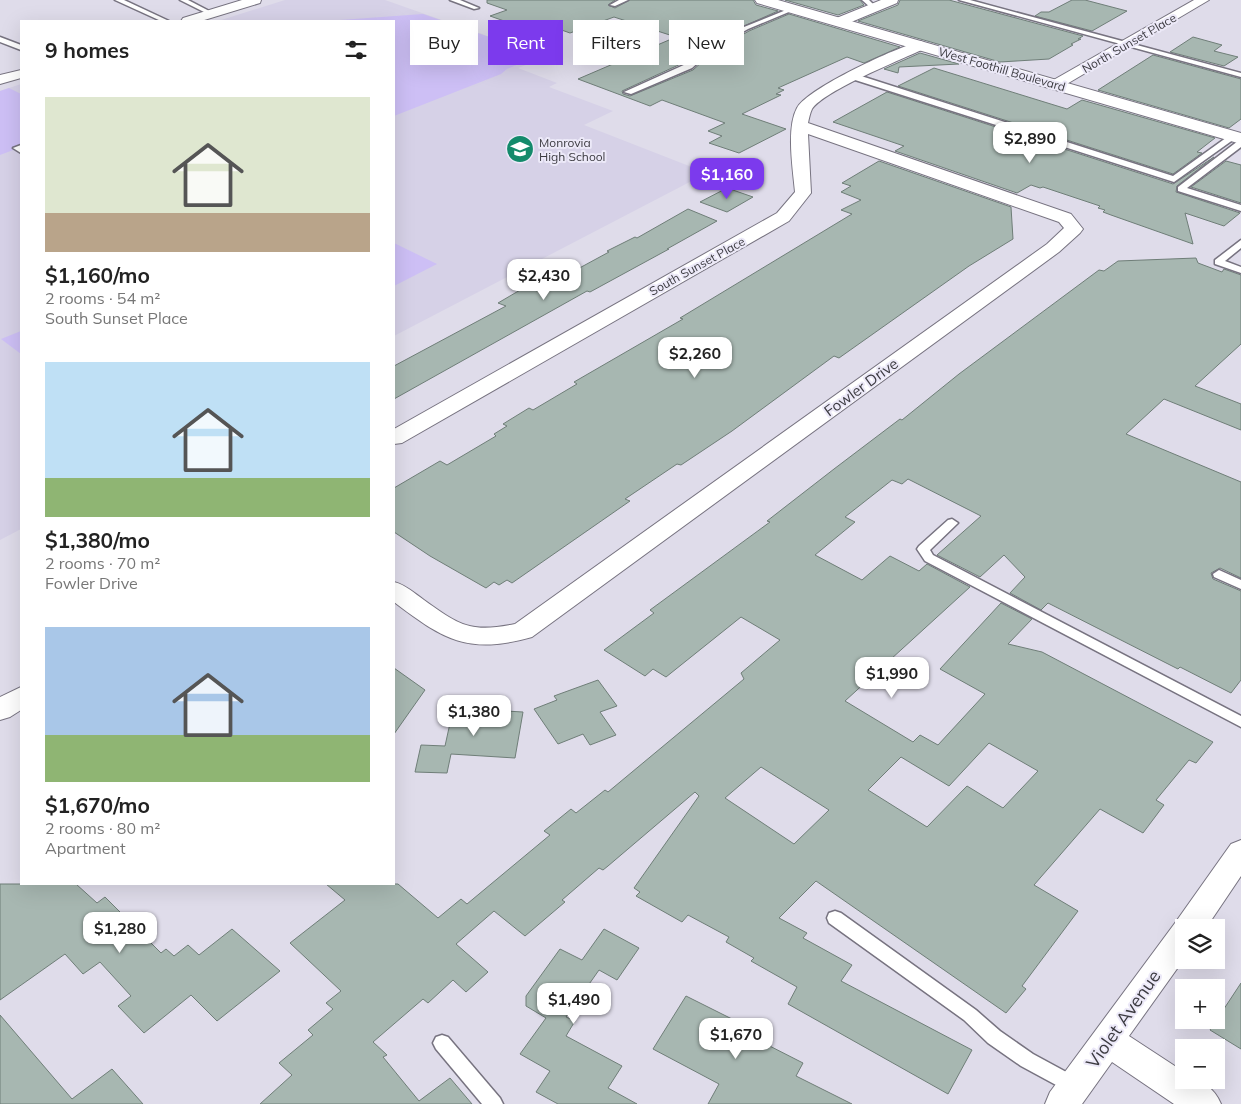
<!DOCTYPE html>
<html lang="en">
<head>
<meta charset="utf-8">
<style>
  :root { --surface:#fff; --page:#f2f2f2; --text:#222; --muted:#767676; --accent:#7c3aed }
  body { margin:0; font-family:Mulish,sans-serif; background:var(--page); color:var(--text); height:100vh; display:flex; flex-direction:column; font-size:19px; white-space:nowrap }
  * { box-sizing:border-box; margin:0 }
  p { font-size:16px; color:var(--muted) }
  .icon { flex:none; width:28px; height:28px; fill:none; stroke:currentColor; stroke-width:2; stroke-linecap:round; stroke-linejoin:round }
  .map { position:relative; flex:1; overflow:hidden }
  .drawer { position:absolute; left:20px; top:20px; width:375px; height:865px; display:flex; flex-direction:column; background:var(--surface); border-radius:0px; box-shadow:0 5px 20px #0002 }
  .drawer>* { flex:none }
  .banner { position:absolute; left:410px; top:20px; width:475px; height:45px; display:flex; gap:10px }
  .controls { position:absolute; left:1175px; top:919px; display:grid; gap:10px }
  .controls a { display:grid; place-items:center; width:50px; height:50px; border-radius:0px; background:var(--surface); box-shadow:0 5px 20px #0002; font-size:25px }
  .price { position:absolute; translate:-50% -42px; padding:0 11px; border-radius:10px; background:#fff; color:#222; font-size:16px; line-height:32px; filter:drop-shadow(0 1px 2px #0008) }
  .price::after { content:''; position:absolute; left:50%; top:30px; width:15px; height:11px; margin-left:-8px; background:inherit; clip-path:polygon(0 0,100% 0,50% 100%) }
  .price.selected { background:var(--accent); color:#fff }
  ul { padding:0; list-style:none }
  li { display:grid; align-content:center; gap:10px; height:265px; padding:0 25px }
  li span { display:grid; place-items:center; height:155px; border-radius:0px; color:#555 }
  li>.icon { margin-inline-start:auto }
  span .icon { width:90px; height:90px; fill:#fffc; stroke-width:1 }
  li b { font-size:21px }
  h2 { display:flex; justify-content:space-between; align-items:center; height:60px; padding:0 25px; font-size:21px }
  .chip { padding:0 18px; border-radius:0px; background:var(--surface); box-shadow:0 5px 20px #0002; font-size:18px; line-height:45px }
  .chip.selected { background:var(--accent); color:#fff }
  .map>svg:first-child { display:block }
  .built { fill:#d6d1e7 }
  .green { fill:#cdbff5 }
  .building { fill:#a7b7b1; stroke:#6f7e78; fill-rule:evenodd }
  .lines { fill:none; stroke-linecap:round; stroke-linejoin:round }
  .service-casing { stroke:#777380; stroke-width:3 }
  .minor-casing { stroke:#777380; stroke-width:2 }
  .secondary-casing { stroke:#777380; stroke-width:2 }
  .service { fill:#fff; fill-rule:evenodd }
  .minor { fill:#fff; fill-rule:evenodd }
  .secondary { fill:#fff; fill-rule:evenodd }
  .labels { text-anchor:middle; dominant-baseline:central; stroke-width:4; stroke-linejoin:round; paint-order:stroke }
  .far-street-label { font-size:12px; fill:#3c3b41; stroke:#ece9f8 }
  .far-poi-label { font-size:12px; fill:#3c3b41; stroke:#ece9f8; text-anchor:start }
  .street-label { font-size:15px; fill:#3c3b41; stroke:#ece9f8 }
  .near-street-label { font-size:18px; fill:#3c3b41; stroke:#ece9f8 }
</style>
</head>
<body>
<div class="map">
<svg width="1241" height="1104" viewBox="0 0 1241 1104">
  <rect width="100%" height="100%" fill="#dfdcea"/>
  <!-- built -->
  <g class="built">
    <polygon points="285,0 385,0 547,57 518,68 557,83 549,87 613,111 584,125 707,173 394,336 394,21 218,21"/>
    <polygon points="21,84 21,529 0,540 0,91"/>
  </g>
  <!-- green -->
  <g class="green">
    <polygon points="423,14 541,55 507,69 501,74 394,116 394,21 326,21"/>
    <polygon points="9,88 21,94 21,147 0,155 0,91"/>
    <polygon points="394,243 437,264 394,286"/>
    <polygon points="21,331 21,354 1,339"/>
  </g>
  <!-- building -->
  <g class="building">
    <polygon points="487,0 615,0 608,5 615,8 630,0 753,0 756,5 778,11 706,43 685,62 622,91 623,94 630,96 693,70 714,51 749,31 789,14 900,47 864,63 847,57 778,88 784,90 776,94 781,95 742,114 786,129 739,153 709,143 722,136 708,131 725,123 662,100 650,106 578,79 676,37 614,17 570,33 539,22 524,28 490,16 507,10 487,3"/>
    <polygon points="785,0 860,0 864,5 838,15"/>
    <polygon points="900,0 949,0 1083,36 1078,39 1081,39 1071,44 1073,45 1049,59 1000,62 858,21 898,5"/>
    <polygon points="1072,0 1085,0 1127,11 1092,31 1035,16 1041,12 1049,12"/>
    <polygon points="1193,37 1222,45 1214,51 1238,57 1224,66 1170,52"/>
    <polygon points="920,53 959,64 899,67 898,73 884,69"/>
    <polygon points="1153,55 1241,79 1241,119 1229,128 1098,90"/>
    <polygon points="934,68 1067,109 1082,100 1215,138 1197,152 1202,153 1173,174 898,86"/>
    <polygon points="887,92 1173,184 1214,157 1177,186 1176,192 1240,213 1224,226 1185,213 1193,244 1111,215 1103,212 1105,210 1098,208 1100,206 1043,187 1040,188 1031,185 1017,193 895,151 904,146 833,122"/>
    <polygon points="879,161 1011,207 1013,239 969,266 839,358 834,356 732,431 681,465 677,464 625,499 630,501 512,583 507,580 499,585 494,582 486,588 430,556 394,532 394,488 440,461 447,465 496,436 494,434 507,426 503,424 529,408 533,410 577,384 574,382 683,319 680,318 852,214 841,210 861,200 841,192 851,186 842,183"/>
    <polygon points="1226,161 1241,165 1241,203 1191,187"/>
    <polygon points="727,188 753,197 727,212 700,202"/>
    <polygon points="688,209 717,221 667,249 669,249 590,292 587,291 394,399 394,366 506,306 498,303 527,286 537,291 609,252 607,251 635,237 637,238"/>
    <path d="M1196,258l2,5 24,9 2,-3 17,6v69l-46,42 46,18v26l-77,-31 -38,35 115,48v96l-21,-10 -9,5 2,6 28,12v89l-10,13 -51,-26 -2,2 -130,-66 -7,7 -31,-17 15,-16 -21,-22 -24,22 -43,-22 44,-39 -73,-37 -6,5 -10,-4 -47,37 10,5 -40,33 47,25 28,-24 29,15 8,-7 43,23 -125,114 68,41 7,-7 18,10 47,-51 -45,-25 61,-66 31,16 -24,25 34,8 171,90 -17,21 -7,-3 -33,40 8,5 -21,28 -43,-24 -66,76 44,26 -56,75 4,3 -20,24 -190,-132 -37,37 28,15 -4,5 49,27 -11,16 131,69 -24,44 -160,-90 9,-17 -46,-26 3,-3 -28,-16 3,-5 -41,-22 -6,7 -46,-26 4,-4 -6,-4 65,-92 -4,-4 -87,74 -5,4 -4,-2 -37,32 3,2 -40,34 -31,-25 -38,33 32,28 -22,20 -13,-12 -25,23 -5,-4 -50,43 14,13 -4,2 36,44 31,-23 22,26h-212l32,-29 -13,-12 34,-28 -5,-5 25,-21 -7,-6 15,-12 -51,-48 55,-43 -19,-16h72l40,34 23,-19 6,5 83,-69 -6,-4 27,-22 5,4 29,-23 3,2 136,-113 -3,-6 39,-33 -39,-23 -75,60 -13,-8 -8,7 -41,-26 50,-37 -4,-3 120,-88 -3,-1 67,-52 66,-50 2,1 57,-46 140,-104 5,1 14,-10zM989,743l49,28 -35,37 -36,-22 -40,41 -59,-37 33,-33 48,29zM761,767l68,43 -35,34 -69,-46z"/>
    <polygon points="394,668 425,690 394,734"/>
    <polygon points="598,680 617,706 600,712 616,735 590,745 583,734 558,744 534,709 557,700 554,696"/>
    <polygon points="454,705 489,706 488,710 523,712 515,758 451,754 447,773 415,772 421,745 445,746"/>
    <polygon points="0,884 76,884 97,903 105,897 161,953 166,949 174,956 188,945 199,955 232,929 280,971 217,1021 191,995 144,1033 118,1006 131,996 100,962 83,974 65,954 0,1000"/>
    <polygon points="604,929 639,948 617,980 599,970 566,1017 575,1021 566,1036 622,1066 608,1088 637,1104 558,1104 536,1092 550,1071 520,1054 546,1018 526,1006 526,996 560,949 582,960"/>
    <polygon points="1241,983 1241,1049 1210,1030"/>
    <polygon points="686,996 754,1030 750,1036 803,1063 796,1076 852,1104 708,1104 719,1084 653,1049"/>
    <polygon points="0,1015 72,1099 112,1069 143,1104 0,1104"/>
  </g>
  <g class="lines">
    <!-- service casing -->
    <g class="service-casing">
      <g id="service">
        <polygon points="115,0 124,0 169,21 161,21"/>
        <polygon points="180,0 188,0 215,14 210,15"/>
        <polygon points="450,0 460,0 479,8 474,9"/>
        <polygon points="619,0 628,0 615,6 610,5"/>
        <polygon points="862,0 869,0 876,7 871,8"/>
        <polygon points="959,0 970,0 1241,73 1241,77"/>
        <polygon points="791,8 796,9 748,29 713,49 692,68 631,94 624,92 686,64 707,45 744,27"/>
        <polygon points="0,37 21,45 21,50 0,42"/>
        <polygon points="852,75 858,75 1173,176 1230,135 1237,137 1174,182 852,79"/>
        <polygon points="1238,141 1241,141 1241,147 1187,188 1241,205 1241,211 1178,191 1178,187"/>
        <polygon points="21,145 21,153 13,148"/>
        <polygon points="1241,240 1241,248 1225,261 1241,267 1241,273 1215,264 1215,260"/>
        <polygon points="952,519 958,523 930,550 933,555 1241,716 1241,727 925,561 917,549 919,546 948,520"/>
        <polygon points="1219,570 1241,580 1241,589 1214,577 1213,574"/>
        <polygon points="835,911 841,913 976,1010 1000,1031 1033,1054 1081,1080 1084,1086 1081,1092 1075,1094 1069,1092 1021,1066 988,1043 964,1020 829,923 827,918 829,913"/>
        <polygon points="442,1035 448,1037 500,1098 503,1104 482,1104 436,1049 433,1043 436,1037"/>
      </g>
    </g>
    <!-- minor casing -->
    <g class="minor-casing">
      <g id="minor">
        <polygon points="242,0 261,0 260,3 201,21 181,21 183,18"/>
        <polygon points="881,0 898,0 897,3 844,25 834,25 832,22 834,19"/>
        <polygon points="1194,0 1209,0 1060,88 1050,88 1048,85 1050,82"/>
        <path d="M921,41l7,4 -2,3c-23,11 -101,42 -114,61 -2,4 -3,9 -4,14l263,91 12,15 -3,4 -21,19 -527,385c-64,18 -88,3 -138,-35v-20c12,3 20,11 30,18 36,26 47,33 91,24l532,-380 17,-16 -5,-6 -251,-88 3,59 -22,28 -387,222 -8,1v-15l383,-216 18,-21c-2,-22 -9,-64 2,-84 11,-20 100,-61 124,-67z"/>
        <polygon points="21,70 21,78 0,84 0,75"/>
        <polygon points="21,687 21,710 10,717 0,720 0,697"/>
        <path d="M1241,840v36l-35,52h-22v31l-55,77 55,36v8c18,0 30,7 37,24h-47l-62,-42 -30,42h-37l5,-12 125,-169 56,-79z"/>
      </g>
    </g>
    <!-- secondary casing -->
    <g class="secondary-casing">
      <polygon id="secondary" points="755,0 778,0 1241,133 1241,144 757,3"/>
    </g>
    <!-- service -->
    <use href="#service" class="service"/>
    <!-- minor -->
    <use href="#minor" class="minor"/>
    <!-- secondary -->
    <use href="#secondary" class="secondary"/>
  </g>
  <!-- icons -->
  <defs>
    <g id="school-disc" transform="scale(1.4375)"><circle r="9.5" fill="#148a6b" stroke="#ece9f8"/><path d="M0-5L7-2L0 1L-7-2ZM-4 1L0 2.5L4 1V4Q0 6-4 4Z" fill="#fff"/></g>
  </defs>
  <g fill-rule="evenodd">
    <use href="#school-disc" x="520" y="149"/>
  </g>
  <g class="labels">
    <!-- far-street labels -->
    <g class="far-street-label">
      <text transform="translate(1129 43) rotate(-30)">North Sunset Place</text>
      <text transform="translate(1002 69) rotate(16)">West Foothill Boulevard</text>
      <text transform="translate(697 266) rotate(-29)">South Sunset Place</text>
    </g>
    <!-- far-poi labels -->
    <g class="far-poi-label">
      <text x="539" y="142">Monrovia<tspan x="539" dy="14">High School</tspan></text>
    </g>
    <!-- street labels -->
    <g class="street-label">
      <text transform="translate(861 387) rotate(-36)">Fowler Drive</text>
    </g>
    <!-- near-street labels -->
    <g class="near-street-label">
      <text transform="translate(1123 1019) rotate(-55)">Violet Avenue</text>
    </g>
  </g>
</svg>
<div class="controls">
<a><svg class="icon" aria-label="layers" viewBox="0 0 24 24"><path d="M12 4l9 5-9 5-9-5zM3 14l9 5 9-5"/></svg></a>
<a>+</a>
<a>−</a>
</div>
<b class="price" style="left:1030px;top:164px">$2,890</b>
<b class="price selected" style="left:727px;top:200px">$1,160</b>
<b class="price" style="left:544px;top:301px">$2,430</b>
<b class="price" style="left:695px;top:379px">$2,260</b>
<b class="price" style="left:892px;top:699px">$1,990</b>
<b class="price" style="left:474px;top:737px">$1,380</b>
<b class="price" style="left:120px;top:954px">$1,280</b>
<b class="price" style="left:574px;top:1025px">$1,490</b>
<b class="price" style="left:736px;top:1060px">$1,670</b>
<div class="banner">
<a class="chip">Buy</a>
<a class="chip selected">Rent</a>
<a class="chip">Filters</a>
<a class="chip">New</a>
</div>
<section class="drawer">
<h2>9 homes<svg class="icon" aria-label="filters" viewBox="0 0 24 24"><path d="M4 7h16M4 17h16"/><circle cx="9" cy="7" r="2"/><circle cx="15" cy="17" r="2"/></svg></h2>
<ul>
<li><span style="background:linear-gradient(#dfe7d0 75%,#b9a48a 0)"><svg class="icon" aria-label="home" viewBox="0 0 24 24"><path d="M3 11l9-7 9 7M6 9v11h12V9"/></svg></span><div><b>$1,160/mo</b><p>2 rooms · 54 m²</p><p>South Sunset Place</p></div></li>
<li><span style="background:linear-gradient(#bfe0f5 75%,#8fb573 0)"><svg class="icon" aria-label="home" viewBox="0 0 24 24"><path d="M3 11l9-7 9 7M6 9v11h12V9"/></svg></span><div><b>$1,380/mo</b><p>2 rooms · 70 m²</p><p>Fowler Drive</p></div></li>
<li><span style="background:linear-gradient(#a9c7e8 70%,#8fb573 0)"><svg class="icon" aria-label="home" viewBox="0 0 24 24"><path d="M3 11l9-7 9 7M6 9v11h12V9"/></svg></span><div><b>$1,670/mo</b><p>2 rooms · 80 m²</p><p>Apartment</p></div></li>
</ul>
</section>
</div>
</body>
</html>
